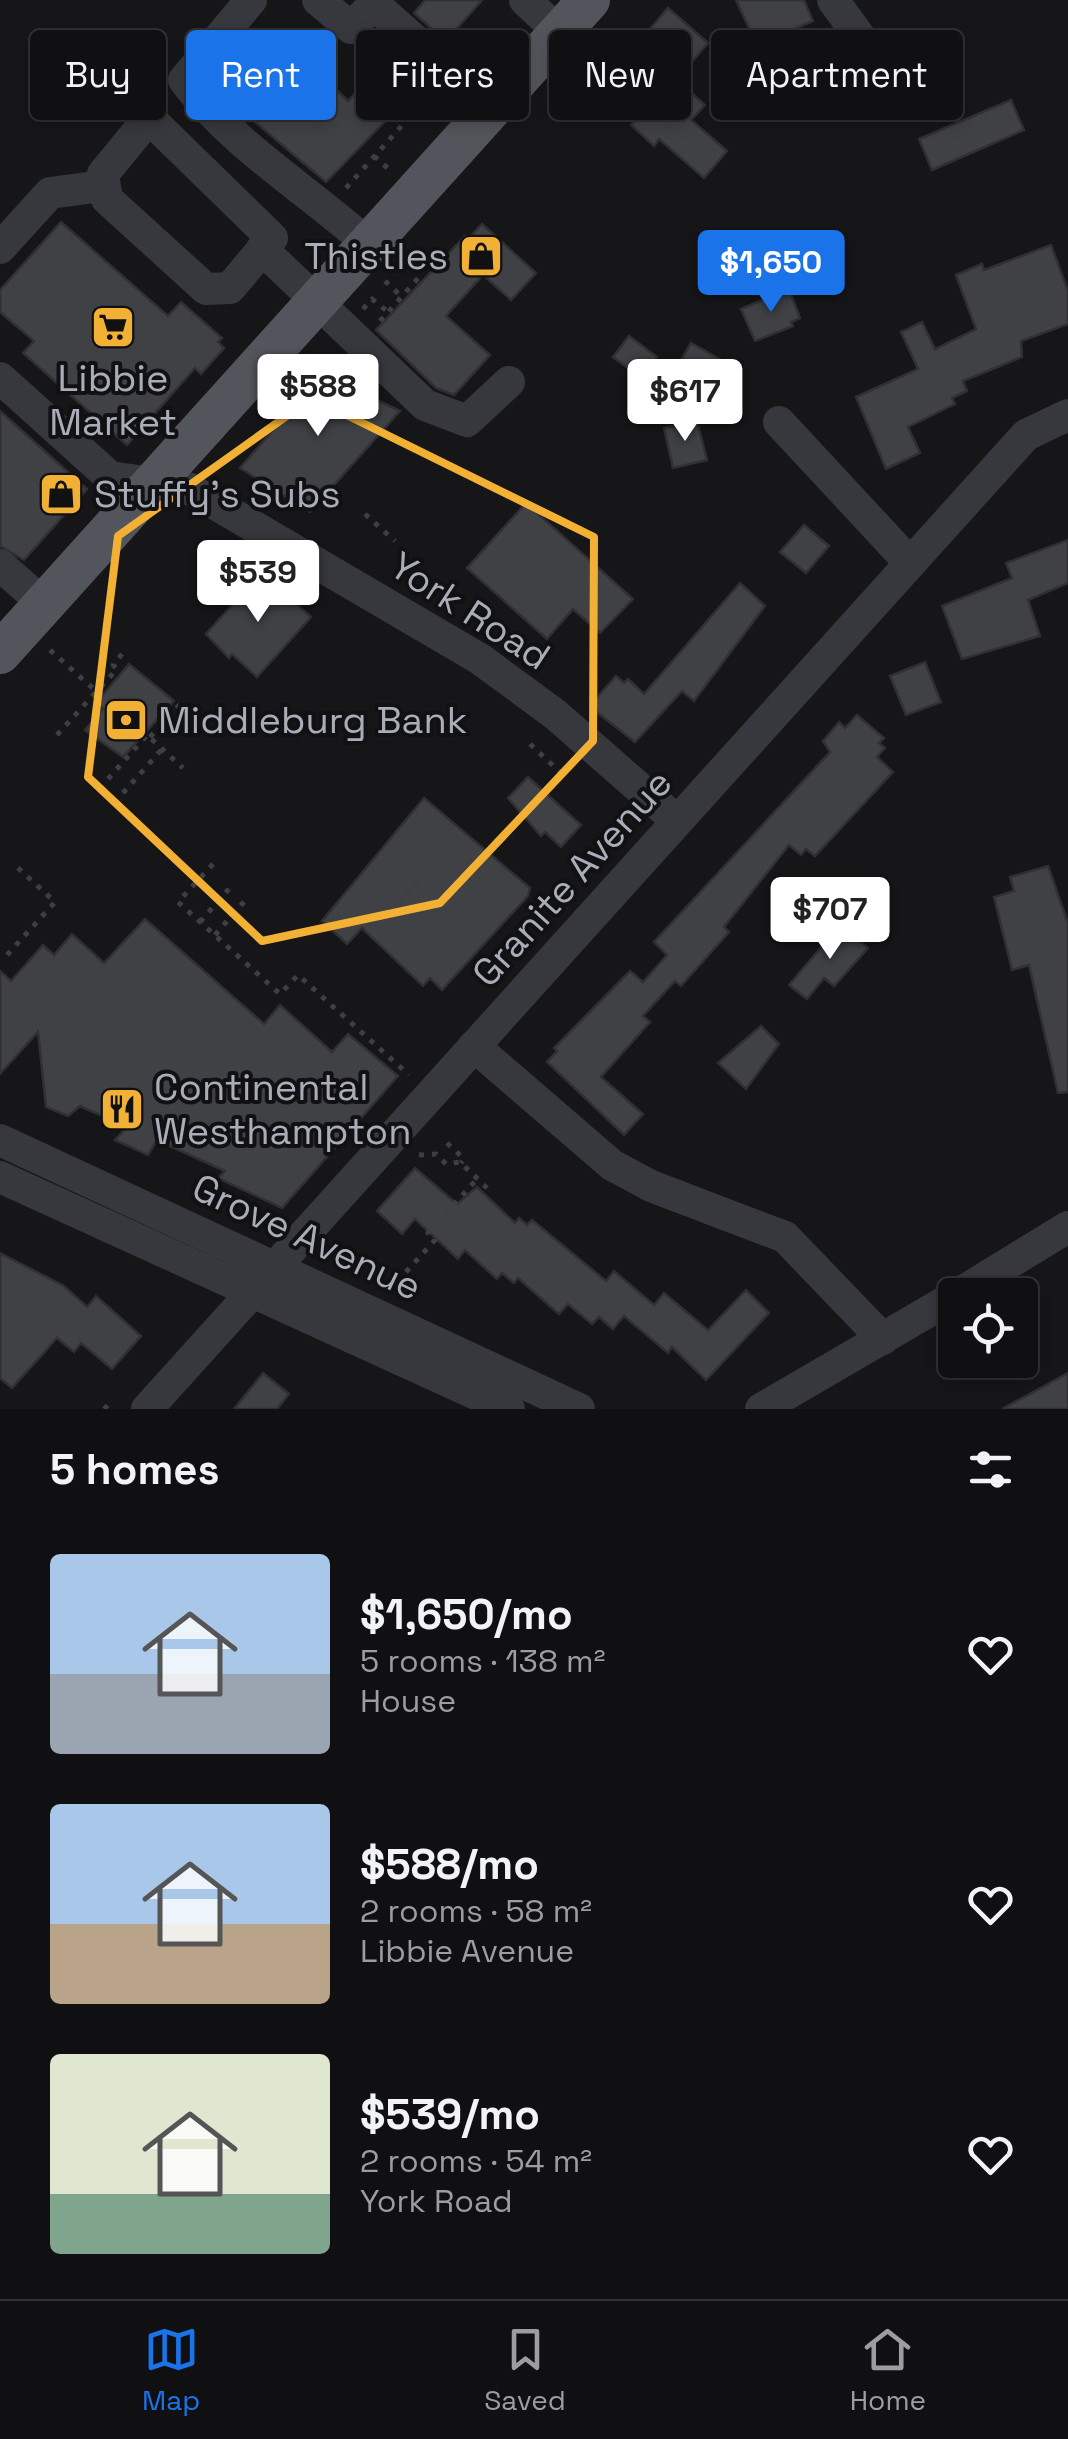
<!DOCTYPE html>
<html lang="en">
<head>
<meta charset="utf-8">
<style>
  :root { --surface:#101012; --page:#1e1e20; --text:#f1f3f6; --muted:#9c9d9f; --line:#303032; --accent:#1a73e8 }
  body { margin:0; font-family:"Space Grotesk",sans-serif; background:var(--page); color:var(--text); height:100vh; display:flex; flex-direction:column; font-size:38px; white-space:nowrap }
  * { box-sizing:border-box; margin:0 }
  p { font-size:32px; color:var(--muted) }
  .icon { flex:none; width:55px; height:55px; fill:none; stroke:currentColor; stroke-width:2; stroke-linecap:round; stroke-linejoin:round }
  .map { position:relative; height:1409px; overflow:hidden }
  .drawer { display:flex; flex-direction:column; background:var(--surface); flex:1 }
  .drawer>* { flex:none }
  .guide { position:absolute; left:30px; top:30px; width:1010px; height:90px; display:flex; gap:20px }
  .buttons { position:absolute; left:938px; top:1278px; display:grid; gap:20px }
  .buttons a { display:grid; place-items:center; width:100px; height:100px; border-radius:10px; background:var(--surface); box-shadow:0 5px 15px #0003,0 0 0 2px var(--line); font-size:50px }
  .price { position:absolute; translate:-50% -85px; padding:0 22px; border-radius:10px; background:#fff; color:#222; font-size:32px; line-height:65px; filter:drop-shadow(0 2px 5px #0008) }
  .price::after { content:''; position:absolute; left:50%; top:60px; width:30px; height:22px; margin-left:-15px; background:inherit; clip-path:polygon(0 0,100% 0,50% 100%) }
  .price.on { background:var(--accent); color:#fff }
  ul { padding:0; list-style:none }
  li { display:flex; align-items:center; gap:30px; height:250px; padding:0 50px }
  li span { display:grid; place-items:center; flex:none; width:280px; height:200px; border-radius:10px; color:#555 }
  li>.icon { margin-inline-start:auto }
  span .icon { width:120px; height:120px; fill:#fffc; stroke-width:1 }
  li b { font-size:42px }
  h2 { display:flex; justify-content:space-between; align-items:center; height:120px; padding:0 50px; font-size:42px }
  .pill { padding:0 35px; border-radius:10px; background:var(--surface); box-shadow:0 5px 15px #0003,0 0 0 2px var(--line); font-size:35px; line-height:90px }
  .pill.on { background:var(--accent); color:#fff }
  .tab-bar { display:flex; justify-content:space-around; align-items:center; height:140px; border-top:2px solid var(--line); background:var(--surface); font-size:28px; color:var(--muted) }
  .tab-bar a { display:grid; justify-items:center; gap:5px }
  .tab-bar .on { color:var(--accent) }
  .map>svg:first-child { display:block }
  .building { fill:#404145; stroke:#303034; stroke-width:2.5 }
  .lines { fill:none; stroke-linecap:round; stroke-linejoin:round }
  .path { stroke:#3d3f44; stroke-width:5; stroke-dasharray:5 8; stroke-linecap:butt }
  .minor { stroke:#37383d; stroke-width:32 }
  .major { stroke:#53555c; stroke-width:42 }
  .marked { fill:none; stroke:#f2b134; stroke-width:8; stroke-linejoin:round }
  .labels { text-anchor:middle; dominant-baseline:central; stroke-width:8; stroke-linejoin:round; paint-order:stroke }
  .poi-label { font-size:38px; fill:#a8adb8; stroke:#111113; text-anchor:start }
  .street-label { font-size:38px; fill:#a8adb8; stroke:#111113 }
</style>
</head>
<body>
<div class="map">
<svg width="1068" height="1409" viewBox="0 0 1068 1409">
  <rect width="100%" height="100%" fill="#161618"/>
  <!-- building -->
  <g class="building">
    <polygon points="425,0 482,0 446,41 414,13"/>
    <polygon points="736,0 804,0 813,21 757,45"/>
    <polygon points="668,8 708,43 677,80 705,105 691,120 727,151 704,178 659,139 654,146 631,125 640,115 596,77 617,53 624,59"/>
    <polygon points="277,34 348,101 366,81 397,109 326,182 223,95"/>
    <polygon points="1011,100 1024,130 932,170 919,139"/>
    <polygon points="61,222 168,316 181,302 222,338 218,342 224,348 201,374 195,368 127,445 23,353 34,341 0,312 0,290"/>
    <polygon points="482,224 536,273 511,300 483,275 446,316 490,355 454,395 436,388 376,330 465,236 468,239"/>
    <polygon points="1051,245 1068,291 1068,324 1021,341 1022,357 963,381 967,391 952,398 955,404 908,427 920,453 886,469 856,397 918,369 901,332 922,322 935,349 976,329 956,275 982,264 984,270"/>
    <polygon points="789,289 800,318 791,322 793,326 755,341 741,309"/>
    <polygon points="629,336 657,357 641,378 613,357"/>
    <polygon points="691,343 732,366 711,401 671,378"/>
    <polygon points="310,368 400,411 310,512 240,468 302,397 291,388"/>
    <polygon points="0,411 87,489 24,560 0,546"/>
    <polygon points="697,421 707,460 673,468 664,428"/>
    <polygon points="526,503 633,599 600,633 573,609 547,639 467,568"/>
    <polygon points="804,525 829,546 806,573 780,552"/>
    <polygon points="1068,540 1068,583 1028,600 1040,636 962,659 942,606 1012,578 1006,563"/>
    <polygon points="261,573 311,617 257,677 232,654 229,658 206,634"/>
    <polygon points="740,583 765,606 694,701 682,691 635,742 598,713 591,704 616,676 624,683 628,679 644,694"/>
    <polygon points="925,662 941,702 906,715 890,676"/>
    <polygon points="129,664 174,701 123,757 85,730 103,709 96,703"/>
    <polygon points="857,715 884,738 879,743 885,748 877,757 893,772 815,856 806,849 801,855 789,845 724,927 729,932 681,986 675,981 643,1016 650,1022 601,1077 643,1114 624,1135 547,1062 557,1051 554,1048 630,971 643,982 667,955 654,942 830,752 823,741 839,722 845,728"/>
    <polygon points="528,777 581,825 561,847 545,832 541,836 508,798"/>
    <polygon points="424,798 530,888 528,896 442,990 430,978 423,986 362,928 347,944 322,921"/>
    <polygon points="1048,866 1068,923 1068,1092 1058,1093 1029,965 1012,970 994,897 1014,891 1010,877"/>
    <polygon points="145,919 264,1024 280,1005 332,1052 348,1034 398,1076 282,1208 218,1178 225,1171 157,1140 148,1155 115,1140 127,1127 80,1106 68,1116 46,1107 38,1032 0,1074 0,971 11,981 43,945 54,955 72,934 104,963"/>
    <polygon points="841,924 868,948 834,986 824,978 807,999 789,985"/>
    <polygon points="761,1026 779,1044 746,1089 718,1063"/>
    <polygon points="415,1168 457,1204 477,1187 515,1223 519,1218 527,1225 532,1220 606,1281 614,1271 654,1305 664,1293 708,1330 746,1290 769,1313 706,1380 672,1347 668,1353 624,1316 613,1329 599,1317 592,1324 568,1304 559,1314 518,1278 514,1283 502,1273 497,1279 465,1250 458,1259 415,1219 402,1234 377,1211"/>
    <polygon points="0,1253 64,1286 87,1307 96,1296 141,1336 112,1369 81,1343 74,1352 57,1338 12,1388 0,1378"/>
    <polygon points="263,1373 289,1394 277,1409 234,1409"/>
    <polygon points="1068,1373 1068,1409 1002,1409"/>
  </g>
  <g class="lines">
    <!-- path -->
    <g class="path">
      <polyline points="460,39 471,34 494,54"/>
      <polyline points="415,81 405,93 419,105"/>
      <polyline points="374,156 391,171"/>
      <polyline points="346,188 432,92"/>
      <polyline points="385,281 402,297"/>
      <polyline points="363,309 372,299 388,312"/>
      <polyline points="380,321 421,275"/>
      <polyline points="365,514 395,541"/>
      <polyline points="199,552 240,587"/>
      <polyline points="50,650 96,691"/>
      <polyline points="57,735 117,669 113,665 126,649"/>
      <polyline points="150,737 183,701"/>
      <polyline points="530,744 562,774"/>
      <polyline points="108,779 147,735 183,768"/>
      <polyline points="123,793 162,749"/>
      <polyline points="213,864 178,902 280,994 298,975 409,1075"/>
      <polyline points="398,904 416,883 415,876"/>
      <polyline points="200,922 234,883"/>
      <polyline points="215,935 249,896"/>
      <polyline points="7,955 55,902 17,867"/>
      <polyline points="447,1143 464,1159 461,1163"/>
      <polyline points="419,1155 436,1154 446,1164 460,1162 488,1189"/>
      <polyline points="406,1272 435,1240 428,1233 477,1179"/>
      <polyline points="104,1409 109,1404"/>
    </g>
    <!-- minor -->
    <g class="minor">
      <path d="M251,0l-67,80c50,66 121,108 183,163"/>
      <polyline points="318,0 351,28 374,4 491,108"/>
      <polyline points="525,0 559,32"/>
      <polyline points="833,0 907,102"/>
      <polygon points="149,118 272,238 230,288 206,289 107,199 103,174"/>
      <polyline points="0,248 50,193 102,186"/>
      <polyline points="262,249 425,405 467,421 509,382"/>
      <polyline points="0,378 110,477 188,488 480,659 556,715 677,821"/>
      <polyline points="779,422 910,563"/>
      <polyline points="0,565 44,604"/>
      <polyline points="474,1046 612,1165 651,1186 785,1237 883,1339"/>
      <polyline points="0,1140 579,1409"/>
      <polyline points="0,1177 509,1409"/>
      <polyline points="957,1295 1068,1227"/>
      <polyline points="147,1409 1026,435 1068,415"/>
      <polyline points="761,1409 955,1296"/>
    </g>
    <!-- major -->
    <polyline class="major" points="0,653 589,0"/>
  </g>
  <!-- marked area -->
  <path class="marked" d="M312,398l282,139 -1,204 -153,162 -178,38 -174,-164 30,-241z"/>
  <!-- icons -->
  <defs>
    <g id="shop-square" transform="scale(2.25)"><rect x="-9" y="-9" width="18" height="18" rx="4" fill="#f2b134" stroke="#111113"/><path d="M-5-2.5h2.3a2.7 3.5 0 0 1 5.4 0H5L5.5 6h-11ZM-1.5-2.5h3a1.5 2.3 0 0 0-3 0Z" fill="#111"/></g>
    <g id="supermarket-square" transform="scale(2.25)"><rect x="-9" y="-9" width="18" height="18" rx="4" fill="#f2b134" stroke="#111113"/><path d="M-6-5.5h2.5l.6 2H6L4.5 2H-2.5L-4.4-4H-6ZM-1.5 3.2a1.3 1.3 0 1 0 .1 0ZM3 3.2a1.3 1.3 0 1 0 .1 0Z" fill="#111"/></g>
    <g id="bank-square" transform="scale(2.25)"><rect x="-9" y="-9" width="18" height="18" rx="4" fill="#f2b134" stroke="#111113"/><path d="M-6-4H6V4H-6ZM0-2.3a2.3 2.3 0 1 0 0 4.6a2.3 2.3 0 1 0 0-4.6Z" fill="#111"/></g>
    <g id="restaurant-square" transform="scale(2.25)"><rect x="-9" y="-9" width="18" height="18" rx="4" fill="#f2b134" stroke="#111113"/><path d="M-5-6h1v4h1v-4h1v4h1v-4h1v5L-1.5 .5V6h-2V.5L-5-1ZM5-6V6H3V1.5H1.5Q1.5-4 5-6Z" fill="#111"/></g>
  </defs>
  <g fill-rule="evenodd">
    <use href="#shop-square" x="481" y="256"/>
    <use href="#supermarket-square" x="113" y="327"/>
    <use href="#shop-square" x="61" y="494"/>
    <use href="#bank-square" x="126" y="720"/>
    <use href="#restaurant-square" x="122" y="1109"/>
  </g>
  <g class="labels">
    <!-- poi labels -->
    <g class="poi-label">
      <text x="448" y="256" text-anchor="end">Thistles</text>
      <text x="113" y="378" text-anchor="middle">Libbie<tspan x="113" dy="44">Market</tspan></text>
      <text x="94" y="494">Stuffy's Subs</text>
      <text x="158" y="720">Middleburg Bank</text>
      <text x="154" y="1087">Continental<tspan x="154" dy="44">Westhampton</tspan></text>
    </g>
    <!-- street labels -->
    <g class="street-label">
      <text transform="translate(470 611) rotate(33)">York Road</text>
      <text transform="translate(572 878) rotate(-48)">Granite Avenue</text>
      <text transform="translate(307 1237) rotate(25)">Grove Avenue</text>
    </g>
  </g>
</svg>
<div class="buttons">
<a><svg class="icon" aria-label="locate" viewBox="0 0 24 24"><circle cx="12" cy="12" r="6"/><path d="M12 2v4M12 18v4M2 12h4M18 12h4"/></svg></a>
</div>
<b class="price on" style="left:771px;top:315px">$1,650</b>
<b class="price" style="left:318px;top:439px">$588</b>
<b class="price" style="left:685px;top:444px">$617</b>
<b class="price" style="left:258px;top:625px">$539</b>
<b class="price" style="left:830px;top:962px">$707</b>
<div class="guide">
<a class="pill">Buy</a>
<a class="pill on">Rent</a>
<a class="pill">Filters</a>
<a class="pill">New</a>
<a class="pill">Apartment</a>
</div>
</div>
<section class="drawer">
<h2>5 homes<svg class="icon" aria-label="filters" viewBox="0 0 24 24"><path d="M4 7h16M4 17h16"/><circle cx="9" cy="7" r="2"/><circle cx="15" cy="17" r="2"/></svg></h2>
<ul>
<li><span style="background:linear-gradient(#a9c7e8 60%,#9aa5b1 0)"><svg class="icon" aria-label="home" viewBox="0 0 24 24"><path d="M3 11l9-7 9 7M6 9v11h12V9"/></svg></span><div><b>$1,650/mo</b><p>5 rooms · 138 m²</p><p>House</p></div><svg class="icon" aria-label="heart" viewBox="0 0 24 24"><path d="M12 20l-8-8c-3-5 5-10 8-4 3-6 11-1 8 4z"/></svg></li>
<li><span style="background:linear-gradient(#a9c7e8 60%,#b9a48a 0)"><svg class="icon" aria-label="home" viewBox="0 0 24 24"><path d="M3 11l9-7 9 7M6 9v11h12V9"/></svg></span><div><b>$588/mo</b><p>2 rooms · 58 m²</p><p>Libbie Avenue</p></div><svg class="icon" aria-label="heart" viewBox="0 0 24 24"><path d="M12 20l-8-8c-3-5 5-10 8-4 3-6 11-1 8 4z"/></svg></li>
<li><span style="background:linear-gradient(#dfe7d0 70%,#7fa58c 0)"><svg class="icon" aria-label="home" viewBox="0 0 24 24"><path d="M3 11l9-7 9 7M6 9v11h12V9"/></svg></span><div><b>$539/mo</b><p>2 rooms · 54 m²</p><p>York Road</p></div><svg class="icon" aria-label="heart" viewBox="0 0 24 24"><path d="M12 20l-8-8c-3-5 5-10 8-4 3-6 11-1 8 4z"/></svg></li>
</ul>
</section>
<nav class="tab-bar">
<a class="on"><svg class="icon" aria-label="map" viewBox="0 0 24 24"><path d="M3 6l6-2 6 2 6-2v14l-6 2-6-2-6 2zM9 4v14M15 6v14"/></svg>Map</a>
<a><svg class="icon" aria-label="saved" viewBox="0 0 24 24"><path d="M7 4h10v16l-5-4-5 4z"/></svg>Saved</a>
<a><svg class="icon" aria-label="home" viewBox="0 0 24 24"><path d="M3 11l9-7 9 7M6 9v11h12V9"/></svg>Home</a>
</nav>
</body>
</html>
